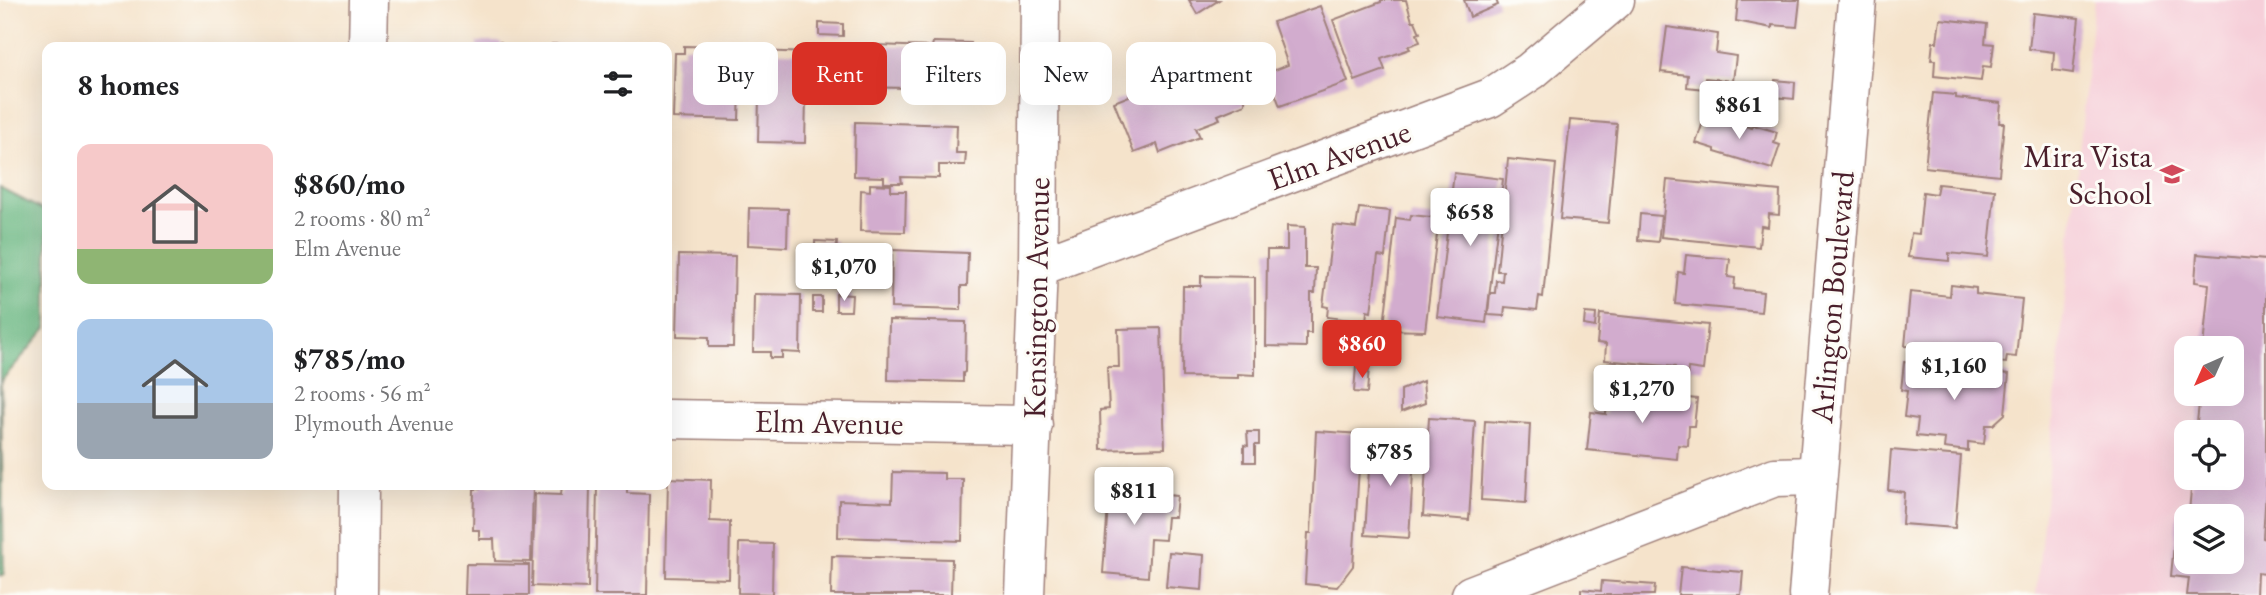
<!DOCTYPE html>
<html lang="en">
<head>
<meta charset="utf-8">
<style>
  :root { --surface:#fff; --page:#f2f2f2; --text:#202124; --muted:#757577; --accent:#d93025 }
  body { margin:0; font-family:"EB Garamond",serif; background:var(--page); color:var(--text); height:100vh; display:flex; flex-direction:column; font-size:26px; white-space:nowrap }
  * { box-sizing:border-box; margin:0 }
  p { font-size:23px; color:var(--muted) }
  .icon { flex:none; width:38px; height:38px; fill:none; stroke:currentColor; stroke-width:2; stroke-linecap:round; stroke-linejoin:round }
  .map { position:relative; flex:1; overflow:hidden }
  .drawer { position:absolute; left:42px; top:42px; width:630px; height:448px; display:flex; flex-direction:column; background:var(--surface); border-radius:14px; box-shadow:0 7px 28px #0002 }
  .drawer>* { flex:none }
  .guide { position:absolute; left:693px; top:42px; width:665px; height:63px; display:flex; gap:14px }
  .needle { width:46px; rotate:225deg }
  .tools { position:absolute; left:2174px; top:336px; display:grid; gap:14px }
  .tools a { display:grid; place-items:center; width:70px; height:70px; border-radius:14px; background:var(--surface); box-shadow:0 7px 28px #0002; font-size:35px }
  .price { position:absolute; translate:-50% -60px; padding:0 16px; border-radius:7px; background:#fff; color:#222; font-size:23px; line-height:46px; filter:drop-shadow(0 2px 4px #0008) }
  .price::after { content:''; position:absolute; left:50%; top:42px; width:21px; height:16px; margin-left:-10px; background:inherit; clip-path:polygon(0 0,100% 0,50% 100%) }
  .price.active { background:var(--accent); color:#fff }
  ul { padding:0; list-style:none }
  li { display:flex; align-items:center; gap:21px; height:175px; padding:0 35px }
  li span { display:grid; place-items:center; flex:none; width:196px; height:140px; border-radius:14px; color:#555 }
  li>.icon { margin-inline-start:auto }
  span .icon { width:84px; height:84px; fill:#fffc; stroke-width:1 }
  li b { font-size:30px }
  h2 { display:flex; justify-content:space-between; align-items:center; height:84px; padding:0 35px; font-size:30px }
  .chip { padding:0 24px; border-radius:14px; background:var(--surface); box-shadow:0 7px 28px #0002; font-size:24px; line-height:63px }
  .chip.active { background:var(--accent); color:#fff }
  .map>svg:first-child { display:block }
  .built { fill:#f6cfd9; fill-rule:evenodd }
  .forest { fill:#68b680; stroke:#596a56; stroke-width:2 }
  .building { fill:#d2acce; fill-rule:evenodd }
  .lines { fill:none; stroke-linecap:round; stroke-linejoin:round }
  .street-casing { stroke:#a0817b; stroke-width:41 }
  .secondary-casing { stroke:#a0817b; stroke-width:41 }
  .street { stroke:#fff; stroke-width:38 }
  .secondary { stroke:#fff; stroke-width:38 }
  .labels { text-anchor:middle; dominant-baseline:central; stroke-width:6; stroke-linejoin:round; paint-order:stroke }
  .street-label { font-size:32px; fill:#4a1f2b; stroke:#fdfcf7 }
  .poi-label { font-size:32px; fill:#4a1f2b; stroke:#fdfcf7; text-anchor:end }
</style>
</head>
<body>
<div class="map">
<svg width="2266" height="595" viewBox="0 0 2266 595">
  <rect width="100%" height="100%" fill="#fdfcf7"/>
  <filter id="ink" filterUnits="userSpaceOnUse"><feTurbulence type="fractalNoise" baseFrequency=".0143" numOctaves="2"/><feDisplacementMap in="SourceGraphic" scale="14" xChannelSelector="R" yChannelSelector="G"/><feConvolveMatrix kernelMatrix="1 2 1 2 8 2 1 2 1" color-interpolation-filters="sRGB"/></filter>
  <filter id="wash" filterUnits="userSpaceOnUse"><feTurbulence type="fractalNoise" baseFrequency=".00686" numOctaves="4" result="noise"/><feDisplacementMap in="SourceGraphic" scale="28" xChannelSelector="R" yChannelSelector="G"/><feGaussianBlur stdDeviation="1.57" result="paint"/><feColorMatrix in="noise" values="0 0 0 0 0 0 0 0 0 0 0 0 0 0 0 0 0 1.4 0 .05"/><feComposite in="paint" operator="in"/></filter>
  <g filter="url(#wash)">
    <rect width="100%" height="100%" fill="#f5e3cb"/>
    <!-- built -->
    <path class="built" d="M2094,0h172v595h-230zM2186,348h45v46h-45zM2186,432h45v46h-45zM2186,516h45v46h-45z"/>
    <!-- forest -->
    <polygon class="forest" points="0,188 47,212 47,328 1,381 4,576 0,576"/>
    <g id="blocks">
      <!-- building -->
      <g class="building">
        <polygon points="1189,0 1219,0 1197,14"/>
        <polygon points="1381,0 1406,0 1412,21 1415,21 1420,33 1417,34 1420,42 1408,46 1410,49 1381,59 1385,70 1355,81 1333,20 1381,2"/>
        <polygon points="1464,0 1496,0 1498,5 1470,17"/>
        <polygon points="1738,0 1800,0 1797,27 1772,25 1772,28 1736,21"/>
        <polygon points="1320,6 1348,82 1280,106 1267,73 1288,65 1273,22"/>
        <polygon points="2033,13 2079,18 2073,73 2053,70 2054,52 2029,49"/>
        <polygon points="1940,19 1987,24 1985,43 1994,44 1991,67 1983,66 1981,81 1934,76 1935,60 1931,60 1933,42 1937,42"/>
        <polygon points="819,23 843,24 843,36 819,35"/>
        <polygon points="1667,27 1718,34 1716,53 1736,56 1733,81 1706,78 1704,89 1687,87 1688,75 1661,72"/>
        <rect x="477" y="42" width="24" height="5"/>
        <polygon points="933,42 971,43 970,90 937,89 936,96 913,96 913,88 847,87 848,44 932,47"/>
        <polygon points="552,44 574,45 574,47 552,47"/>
        <polygon points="684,46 722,47 722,54 741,55 739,120 673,118 675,53 684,53"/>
        <polygon points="760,51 807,53 805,143 758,142"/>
        <polygon points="1216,68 1245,69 1245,104 1218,115 1220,119 1196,128 1200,137 1160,153 1157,144 1134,153 1114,102 1134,94 1136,98 1201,72 1202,74"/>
        <polygon points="1775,80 1795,82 1794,99 1774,97"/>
        <polygon points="1933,93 1956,95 1956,98 2001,103 1999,123 2004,123 1999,175 1925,167"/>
        <polygon points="1706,113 1752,128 1753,125 1777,132 1774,143 1780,145 1772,169 1715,152 1715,149 1696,143"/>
        <polygon points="1570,120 1617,124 1608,223 1560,219"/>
        <polygon points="855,122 957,125 956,153 966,153 965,165 939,165 939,178 901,177 902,183 884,183 884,177 854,176"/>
        <polygon points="1508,159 1556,164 1543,297 1539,296 1537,310 1505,307 1504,316 1488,315 1490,293 1495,293 1496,280 1502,281 1503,271 1497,271"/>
        <polygon points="1454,173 1503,179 1486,323 1437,317"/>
        <polygon points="1667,180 1780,191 1779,215 1769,214 1768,227 1761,226 1759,247 1661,237"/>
        <polygon points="870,184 891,185 891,191 906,191 905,232 860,231 861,190 870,191"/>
        <polygon points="1938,184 1995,190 1988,257 1949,253 1949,261 1908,257 1911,233 1919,234 1923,192 1936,194"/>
        <polygon points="749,208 788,209 787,247 748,245"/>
        <polygon points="1359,208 1390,211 1385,257 1378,256 1371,312 1367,311 1366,322 1327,317 1328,307 1323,306 1333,225 1356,228"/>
        <polygon points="1640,214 1661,216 1658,242 1638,240"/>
        <polygon points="1411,215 1439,218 1425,331 1386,330 1387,327 1384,326 1396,218 1410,220"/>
        <polygon points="1287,226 1305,227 1305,268 1316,268 1315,293 1311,293 1311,333 1306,333 1306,347 1266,346 1267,250 1287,250"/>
        <polygon points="815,241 837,242 836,260 815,259"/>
        <polygon points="892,250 968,253 967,286 961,286 961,310 891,308"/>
        <path d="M2197,254l69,6v231l-3,47 3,1v35l-9,-1 -1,22h-69l2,-17 -18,-2 6,-64 12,1 3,-35h39v-46h-35l4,-38h31v-46h-28l6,-64 -14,-2zM2186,516h45v46h-45z"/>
        <polygon points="679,255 735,256 733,347 709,347 709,337 677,336"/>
        <polygon points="1686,255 1730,259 1728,277 1735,278 1734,289 1763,292 1761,312 1675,304 1678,272 1684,273"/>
        <polygon points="1201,276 1255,277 1255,375 1238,374 1238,378 1182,377 1183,286 1201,286"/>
        <polygon points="1951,285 1976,288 1976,294 2022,299 2016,357 2007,356 2006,363 1916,353 1917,347 1905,346 1910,292 1950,296"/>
        <polygon points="754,294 801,295 800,353 782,352 782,358 770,358 770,352 753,352"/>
        <polygon points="836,294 852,295 851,311 836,311"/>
        <rect x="813" y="297" width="9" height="15"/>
        <polygon points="1585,313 1596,314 1595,327 1584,325"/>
        <polygon points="1600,314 1708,325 1703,370 1688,368 1687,377 1674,376 1675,367 1605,360 1606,344 1597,343"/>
        <polygon points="889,320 966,322 965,372 963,373 963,382 888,380"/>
        <polygon points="1161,328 1165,448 1101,450 1100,410 1109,409 1107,367 1119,367 1118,329"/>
        <polygon points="1904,362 2009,374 2005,414 1993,425 1986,425 1984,444 1968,442 1968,451 1944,448 1945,439 1916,436 1918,419 1904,417 1907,391 1901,390"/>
        <polygon points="1356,366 1369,367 1367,393 1354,392"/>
        <polygon points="1423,381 1425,403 1401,412 1401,390"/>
        <polygon points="1608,390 1697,399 1694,426 1689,426 1688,446 1678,445 1677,459 1587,450 1591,412 1606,414"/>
        <polygon points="1429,418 1475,421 1469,520 1423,516"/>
        <polygon points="1485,421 1530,424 1526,503 1481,500"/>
        <polygon points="1316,431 1361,434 1353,566 1337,587 1305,584 1308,533 1311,533"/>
        <polygon points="1247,432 1259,432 1259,445 1255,445 1255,462 1244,462 1244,445 1248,446"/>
        <polygon points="1371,437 1415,440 1409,538 1365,535"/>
        <polygon points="1891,450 1961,456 1955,528 1902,524 1904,492 1888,490"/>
        <polygon points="893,472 944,473 944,479 963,479 962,541 838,537 839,500 892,502"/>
        <polygon points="668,478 711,480 710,521 730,522 729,579 666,577"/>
        <polygon points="1110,479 1144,482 1143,493 1177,496 1175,517 1167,517 1165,540 1150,539 1148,577 1103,573"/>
        <polygon points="480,485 533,485 531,562 495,561 494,539 479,539 479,530 473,530 474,489 480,489"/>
        <polygon points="562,485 590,485 588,588 532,586 535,494 561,495"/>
        <polygon points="597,485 627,485 627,493 649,494 647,595 595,595"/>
        <polygon points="739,543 773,544 772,594 738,593"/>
        <polygon points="1169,552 1204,555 1202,590 1166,587"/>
        <polygon points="832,556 952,559 951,595 831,595"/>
        <polygon points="466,564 529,565 529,595 465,595"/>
        <polygon points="1681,567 1743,572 1741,595 1678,595"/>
        <polygon points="1602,581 1655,585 1654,595 1581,595 1581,589 1601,591"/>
      </g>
    </g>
  </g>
  <g filter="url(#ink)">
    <use href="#blocks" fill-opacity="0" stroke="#a0817b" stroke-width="2"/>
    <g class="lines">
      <!-- street casing -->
      <g class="street-casing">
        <g id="street">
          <polyline points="368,47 369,0"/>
          <polyline points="1038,267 1490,98 1531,71 1615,0"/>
          <polyline points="667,419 1033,425"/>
          <polyline points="358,595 359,485"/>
          <polyline points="1025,595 1038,267 1040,0"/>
          <polyline points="1471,595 1775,477 1817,476"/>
        </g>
      </g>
      <!-- secondary casing -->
      <g class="secondary-casing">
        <polyline id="secondary" points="1808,595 1857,0"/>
      </g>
      <!-- street -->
      <use href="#street" class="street"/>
      <!-- secondary -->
      <use href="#secondary" class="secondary"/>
    </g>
  </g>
  <!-- icons -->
  <defs>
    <g id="school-bare" transform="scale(1.89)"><path d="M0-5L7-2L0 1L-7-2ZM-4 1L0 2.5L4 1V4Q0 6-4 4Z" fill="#d1495b" stroke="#fdfcf7" stroke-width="2.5" paint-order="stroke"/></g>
  </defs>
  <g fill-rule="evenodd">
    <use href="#school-bare" x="2172" y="174"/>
  </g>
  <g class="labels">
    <!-- street labels -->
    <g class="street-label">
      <text transform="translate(1339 155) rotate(-20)">Elm Avenue</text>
      <text transform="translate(1832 297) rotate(-85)">Arlington Boulevard</text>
      <text transform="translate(1036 298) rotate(-89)">Kensington Avenue</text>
      <text transform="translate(829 422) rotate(1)">Elm Avenue</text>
    </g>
    <!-- poi labels -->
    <g class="poi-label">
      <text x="2152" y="156">Mira Vista<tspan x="2152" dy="37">School</tspan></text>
    </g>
  </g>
</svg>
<div class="tools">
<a><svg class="needle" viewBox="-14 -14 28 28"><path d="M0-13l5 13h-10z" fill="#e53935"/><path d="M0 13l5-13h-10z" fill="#757577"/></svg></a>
<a><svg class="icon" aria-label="locate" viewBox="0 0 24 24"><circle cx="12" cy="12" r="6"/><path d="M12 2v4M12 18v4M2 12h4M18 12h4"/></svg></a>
<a><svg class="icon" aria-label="layers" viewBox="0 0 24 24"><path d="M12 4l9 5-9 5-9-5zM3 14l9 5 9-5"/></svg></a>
</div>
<b class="price" style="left:1739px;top:141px">$861</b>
<b class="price" style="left:1470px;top:248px">$658</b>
<b class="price" style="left:844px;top:303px">$1,070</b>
<b class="price active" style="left:1362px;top:380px">$860</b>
<b class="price" style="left:1954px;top:402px">$1,160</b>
<b class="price" style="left:1642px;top:425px">$1,270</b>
<b class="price" style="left:1390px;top:488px">$785</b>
<b class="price" style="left:1134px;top:527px">$811</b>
<div class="guide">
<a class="chip">Buy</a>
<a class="chip active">Rent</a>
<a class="chip">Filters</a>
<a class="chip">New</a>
<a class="chip">Apartment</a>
</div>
<section class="drawer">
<h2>8 homes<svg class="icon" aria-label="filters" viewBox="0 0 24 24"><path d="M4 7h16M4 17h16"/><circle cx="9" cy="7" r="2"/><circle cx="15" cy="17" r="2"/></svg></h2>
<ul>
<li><span style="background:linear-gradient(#f6c9c9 75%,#8fb573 0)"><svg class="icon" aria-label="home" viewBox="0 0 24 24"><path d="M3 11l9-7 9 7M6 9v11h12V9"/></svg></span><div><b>$860/mo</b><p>2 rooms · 80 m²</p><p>Elm Avenue</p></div></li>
<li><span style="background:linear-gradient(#a9c7e8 60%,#9aa5b1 0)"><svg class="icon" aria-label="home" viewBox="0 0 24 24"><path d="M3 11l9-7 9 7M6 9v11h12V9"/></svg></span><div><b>$785/mo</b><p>2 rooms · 56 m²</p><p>Plymouth Avenue</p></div></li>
</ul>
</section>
</div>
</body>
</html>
